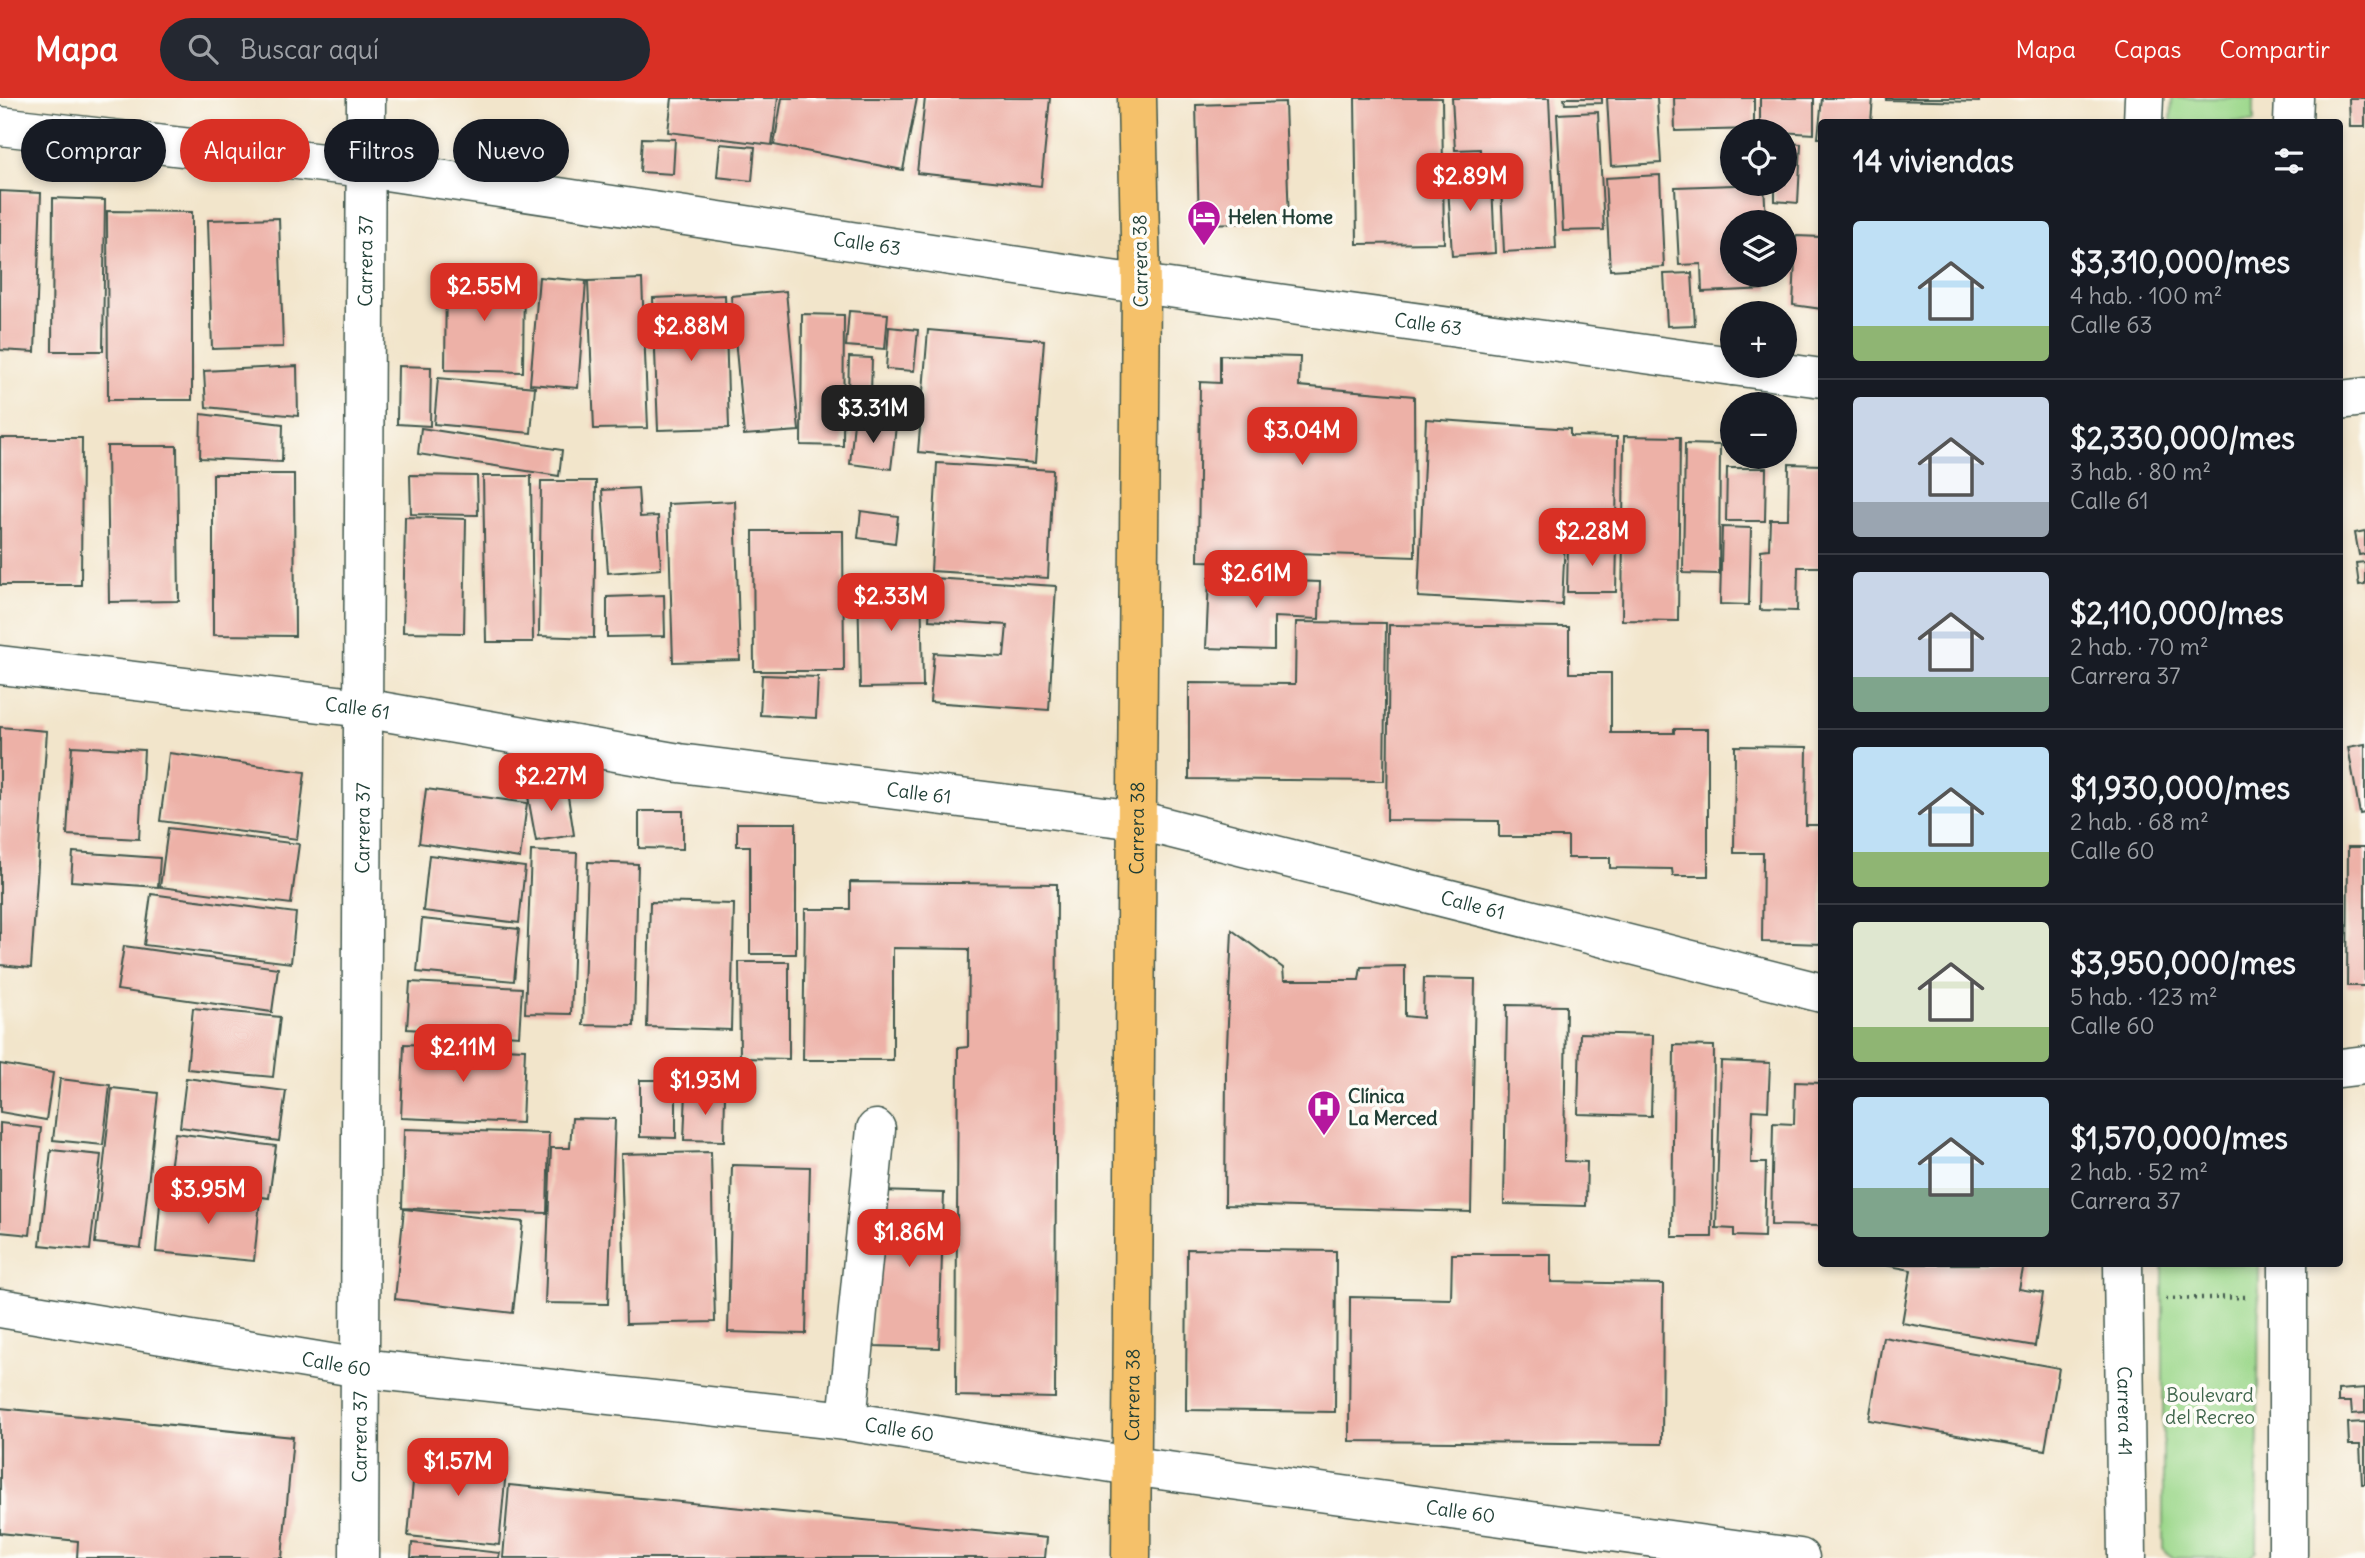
<!DOCTYPE html>
<html lang="es">
<head>
<meta charset="utf-8">
<style>
  :root { --surface:#171b24; --page:#242831; --text:#f1f3f6; --muted:#9ea1a6; --line:#363941; --accent:#d93025 }
  body { margin:0; font-family:Delius,sans-serif; background:var(--page); color:var(--text); height:100vh; display:flex; flex-direction:column; font-size:26px; white-space:nowrap }
  * { box-sizing:border-box; margin:0 }
  p { font-size:23px; color:var(--muted) }
  .icon { flex:none; width:38px; height:38px; fill:none; stroke:currentColor; stroke-width:2; stroke-linecap:round; stroke-linejoin:round }
  .map { position:relative; flex:1; overflow:hidden }
  .panel { position:absolute; left:1818px; top:21px; width:525px; height:1148px; display:flex; flex-direction:column; background:var(--surface); border-radius:7px; box-shadow:0 4px 10px #0003 }
  .panel>* { flex:none }
  .banner { position:absolute; left:21px; top:21px; width:665px; height:63px; display:flex; gap:14px }
  .tools { position:absolute; left:1720px; top:21px; display:grid; gap:14px }
  .tools a { display:grid; place-items:center; width:77px; height:77px; border-radius:50%; background:var(--surface); box-shadow:0 4px 10px #0003; font-size:35px }
  .price { position:absolute; translate:-50% -60px; padding:0 16px; border-radius:14px; background:var(--accent); color:#fff; font-size:23px; line-height:46px; filter:drop-shadow(0 2px 4px #0008) }
  .price::after { content:''; position:absolute; left:50%; top:42px; width:21px; height:16px; margin-left:-10px; background:inherit; clip-path:polygon(0 0,100% 0,50% 100%) }
  .price.on { background:#222; color:#fff }
  ul { padding:0; list-style:none }
  li { display:flex; align-items:center; gap:21px; height:175px; padding:0 35px }
  li+li { border-top:2px solid var(--line) }
  li span { display:grid; place-items:center; flex:none; width:196px; height:140px; border-radius:7px; color:#555 }
  li>.icon { margin-inline-start:auto }
  span .icon { width:84px; height:84px; fill:#fffc; stroke-width:1 }
  li b { font-size:30px }
  h2 { display:flex; justify-content:space-between; align-items:center; height:84px; padding:0 35px; font-size:30px }
  .chip { padding:0 24px; border-radius:32px; background:var(--surface); box-shadow:0 4px 10px #0003; font-size:24px; line-height:63px }
  .chip.on { background:var(--accent); color:#fff }
  header { display:flex; align-items:center; gap:42px; box-sizing:border-box; height:98px; padding:0 35px; background:var(--accent); color:#fff }
  header strong { font-size:33px }
  nav { display:flex; gap:38px; margin-inline-start:auto; font-size:24px }
  .search { width:490px; height:63px; background:var(--page); display:flex; align-items:center; gap:18px; box-sizing:border-box; padding:0 24px; border-radius:38px; color:var(--muted); font-size:26px }
  .map>svg:first-child { display:block }
  .green { fill:#9dd88c; stroke:#5e8a60; stroke-width:2 }
  .building { fill:#edb1a7 }
  .lines { fill:none; stroke-linecap:round; stroke-linejoin:round }
  .minor-casing { stroke:#3f564b; stroke-width:41 }
  .major-casing { stroke:#3f564b; stroke-width:41 }
  .path { stroke:#3f564b; stroke-width:4.5; stroke-dasharray:2 5; stroke-linecap:butt }
  .minor { stroke:#fff; stroke-width:38 }
  .major { stroke:#f5c16b; stroke-width:38 }
  .labels { text-anchor:middle; dominant-baseline:central; stroke-width:7; stroke-linejoin:round; paint-order:stroke }
  .poi-label { font-size:19px; font-weight:bold; fill:#1f3d34; stroke:#fdfcf7; text-anchor:start }
  .street-label { font-size:19px; fill:#1f3d34; stroke:#fdfcf7 }
  .park-label { font-size:19px; fill:#3e644a; stroke:#fdfcf7 }
</style>
</head>
<body>
<header>
<strong>Mapa</strong>
<div class="search"><svg class="icon" aria-label="search" viewBox="0 0 24 24"><circle cx="10" cy="10" r="6"/><path d="M15 15l6 6"/></svg>Buscar aquí</div>
<nav><a>Mapa</a><a>Capas</a><a>Compartir</a></nav>
</header>
<div class="map">
<svg width="2365" height="1460" viewBox="0 0 2365 1460">
  <rect width="100%" height="100%" fill="#fdfcf7"/>
  <filter id="ink" filterUnits="userSpaceOnUse"><feTurbulence type="fractalNoise" baseFrequency=".0143" numOctaves="2"/><feDisplacementMap in="SourceGraphic" scale="14" xChannelSelector="R" yChannelSelector="G"/><feConvolveMatrix kernelMatrix="1 2 1 2 8 2 1 2 1" color-interpolation-filters="sRGB"/></filter>
  <filter id="wash" filterUnits="userSpaceOnUse"><feTurbulence type="fractalNoise" baseFrequency=".00686" numOctaves="4" result="noise"/><feDisplacementMap in="SourceGraphic" scale="28" xChannelSelector="R" yChannelSelector="G"/><feGaussianBlur stdDeviation="1.57" result="paint"/><feColorMatrix in="noise" values="0 0 0 0 0 0 0 0 0 0 0 0 0 0 0 0 0 1.4 0 .05"/><feComposite in="paint" operator="in"/></filter>
  <g filter="url(#wash)">
    <rect width="100%" height="100%" fill="#f2e5cb"/>
    <!-- green -->
    <g class="green">
      <polygon points="2172,0 2254,0 2254,24 2171,24"/>
      <polygon points="2163,1166 2259,1166 2257,1453 2250,1460 2173,1460 2163,1450"/>
    </g>
    <g id="blocks">
      <!-- building -->
      <g class="building">
        <polygon points="672,0 778,0 772,47 668,34"/>
        <polygon points="782,0 917,0 903,72 774,47"/>
        <polygon points="925,0 1050,0 1041,88 917,75"/>
        <polygon points="1355,0 1442,0 1444,145 1357,146"/>
        <polygon points="1452,0 1549,0 1556,151 1504,154 1500,68 1481,69 1480,51 1455,52"/>
        <polygon points="1564,0 1602,0 1602,5 1565,6"/>
        <polygon points="1607,0 1657,0 1661,65 1611,68"/>
        <polygon points="1674,0 1754,0 1754,31 1675,33"/>
        <polygon points="1760,0 1814,0 1814,36 1760,33"/>
        <polygon points="1822,0 1873,0 1871,24 1822,24 1822,40 1818,40"/>
        <polygon points="1886,0 1979,0 1979,4 1886,2"/>
        <polygon points="2349,0 2365,0 2365,29 2350,29"/>
        <polygon points="1285,4 1289,124 1199,126 1196,7"/>
        <polygon points="1598,14 1604,132 1563,133 1557,16"/>
        <polygon points="642,40 675,41 673,76 640,74"/>
        <polygon points="1785,45 1801,46 1798,105 1775,103 1775,86 1785,86"/>
        <polygon points="720,46 755,49 752,83 717,79"/>
        <polygon points="1474,68 1475,86 1492,85 1495,155 1452,158 1447,69"/>
        <polygon points="1660,77 1664,169 1610,172 1605,80"/>
        <polygon points="1764,86 1766,124 1732,124 1732,177 1768,177 1769,191 1702,194 1701,166 1679,167 1675,89"/>
        <polygon points="0,93 41,95 35,254 0,252"/>
        <polygon points="53,100 105,102 103,253 52,253"/>
        <polygon points="107,113 192,114 192,302 108,302"/>
        <polygon points="279,120 283,249 212,251 208,122"/>
        <polygon points="1796,138 1822,139 1822,211 1793,207"/>
        <polygon points="1692,175 1695,227 1667,228 1664,176"/>
        <polygon points="446,177 524,179 523,274 445,272"/>
        <polygon points="539,179 586,183 578,290 530,286"/>
        <polygon points="642,181 648,330 594,331 588,183"/>
        <polygon points="786,193 799,333 744,337 731,198"/>
        <polygon points="725,197 729,330 658,332 653,200"/>
        <polygon points="849,213 888,216 885,251 846,248"/>
        <polygon points="802,216 844,217 843,348 801,347"/>
        <polygon points="889,229 918,232 914,273 886,271"/>
        <polygon points="928,232 1044,242 1035,365 918,354"/>
        <polygon points="1220,257 1300,259 1299,288 1414,298 1415,459 1297,455 1297,465 1198,463 1200,284 1220,285"/>
        <polygon points="849,259 872,260 871,296 848,296"/>
        <polygon points="297,268 298,318 206,309 204,273"/>
        <polygon points="398,268 431,269 430,328 397,326"/>
        <polygon points="438,280 535,289 531,335 434,326"/>
        <polygon points="201,316 283,326 282,364 200,360"/>
        <polygon points="1426,321 1570,331 1570,338 1617,339 1616,439 1565,439 1562,507 1418,499"/>
        <polygon points="854,324 896,328 891,371 850,366"/>
        <polygon points="421,330 562,352 559,378 418,356"/>
        <polygon points="1624,338 1680,339 1678,523 1622,522"/>
        <polygon points="0,340 82,340 81,487 0,487"/>
        <polygon points="1685,346 1720,347 1719,476 1683,475"/>
        <polygon points="107,348 177,348 179,503 109,504"/>
        <polygon points="937,365 1053,372 1048,480 931,473"/>
        <polygon points="1789,366 1822,367 1822,469 1798,469 1797,513 1760,512 1761,452 1769,451 1770,421 1788,421"/>
        <polygon points="1727,370 1766,370 1765,423 1726,423"/>
        <polygon points="213,376 294,376 295,538 213,537"/>
        <polygon points="410,377 477,378 478,417 411,416"/>
        <polygon points="483,378 531,378 533,544 486,544"/>
        <polygon points="541,383 596,383 594,540 539,538"/>
        <polygon points="638,390 640,419 658,418 661,471 608,475 602,392"/>
        <polygon points="735,403 740,562 673,564 668,406"/>
        <polygon points="861,413 898,418 895,445 858,440"/>
        <polygon points="405,419 466,421 464,535 403,534"/>
        <polygon points="1722,429 1751,430 1749,507 1720,506"/>
        <polygon points="753,433 843,433 844,573 754,573"/>
        <polygon points="2365,433 2365,456 2359,457 2355,435"/>
        <polygon points="1568,445 1617,445 1616,494 1567,494"/>
        <polygon points="2365,464 2365,486 2359,487 2356,465"/>
        <polygon points="921,479 923,589 860,590 858,481"/>
        <polygon points="932,480 1056,488 1049,612 930,604 934,555 1004,559 1007,527 929,522"/>
        <polygon points="1209,480 1320,484 1319,521 1274,519 1274,552 1206,550"/>
        <polygon points="664,497 665,538 607,539 607,499"/>
        <polygon points="1296,524 1386,525 1384,683 1189,681 1189,585 1295,586"/>
        <polygon points="1389,527 1569,529 1569,575 1611,575 1611,635 1674,635 1674,631 1708,631 1708,778 1673,778 1672,771 1610,770 1610,760 1568,760 1568,739 1499,739 1499,723 1387,722"/>
        <polygon points="762,577 818,579 816,620 760,617"/>
        <polygon points="0,629 47,633 31,870 0,867"/>
        <polygon points="2365,646 2365,715 2360,716 2348,649"/>
        <polygon points="72,648 144,652 139,741 67,737"/>
        <polygon points="1735,648 1807,649 1806,727 1822,727 1822,846 1762,844 1763,755 1734,755"/>
        <polygon points="169,655 305,674 297,741 160,723"/>
        <polygon points="566,686 574,737 536,743 527,693"/>
        <polygon points="426,691 527,705 520,760 419,745"/>
        <polygon points="639,713 683,713 683,751 639,750"/>
        <polygon points="737,725 796,725 796,856 750,856 750,748 737,748"/>
        <polygon points="168,730 299,746 291,806 160,789"/>
        <polygon points="2348,749 2365,749 2365,888 2347,888"/>
        <polygon points="531,753 577,755 571,916 525,915"/>
        <polygon points="73,754 160,760 158,789 71,783"/>
        <polygon points="429,757 525,769 519,825 423,813"/>
        <polygon points="588,764 638,766 634,928 583,927"/>
        <polygon points="850,784 1057,786 1055,1300 956,1298 958,950 968,949 969,851 893,850 893,962 803,962 805,811 850,811"/>
        <polygon points="151,796 296,815 291,865 144,847"/>
        <polygon points="650,804 734,806 731,932 647,929"/>
        <polygon points="422,821 519,831 514,883 417,874"/>
        <polygon points="1232,832 1283,870 1284,882 1359,882 1361,869 1405,868 1405,918 1423,920 1424,880 1475,881 1471,1114 1225,1107 1226,971"/>
        <polygon points="124,848 278,870 272,914 117,892"/>
        <polygon points="739,864 789,864 789,961 740,960"/>
        <polygon points="410,884 522,890 519,938 407,931"/>
        <polygon points="1507,907 1566,908 1564,1063 1587,1064 1586,1108 1504,1106"/>
        <polygon points="193,910 280,919 273,979 187,971"/>
        <polygon points="1580,935 1653,937 1651,1018 1578,1016"/>
        <polygon points="404,946 525,951 522,1025 401,1020"/>
        <polygon points="1674,947 1714,948 1712,1139 1672,1139"/>
        <polygon points="1721,963 1770,965 1768,1013 1753,1012 1751,1065 1766,1065 1764,1139 1734,1138 1734,1131 1716,1130"/>
        <polygon points="0,966 53,975 46,1022 0,1014"/>
        <polygon points="186,980 286,993 279,1043 180,1029"/>
        <polygon points="60,981 110,987 103,1047 53,1042"/>
        <polygon points="640,982 676,982 676,1040 640,1039"/>
        <polygon points="1795,984 1822,985 1822,1128 1771,1127 1773,1025 1794,1026"/>
        <polygon points="112,990 158,995 141,1150 95,1145"/>
        <polygon points="686,994 725,995 724,1043 684,1042"/>
        <polygon points="572,1020 615,1021 608,1206 545,1205 551,1050 570,1050"/>
        <polygon points="0,1025 41,1030 30,1137 0,1134"/>
        <polygon points="404,1031 549,1035 547,1115 402,1110"/>
        <polygon points="175,1035 276,1048 269,1100 168,1086"/>
        <polygon points="51,1052 101,1057 90,1152 40,1147"/>
        <polygon points="711,1054 715,1224 626,1226 621,1056"/>
        <polygon points="732,1067 810,1069 806,1236 728,1234"/>
        <polygon points="879,1093 944,1095 939,1250 874,1248"/>
        <polygon points="161,1094 260,1103 254,1163 156,1154"/>
        <polygon points="404,1111 523,1124 513,1215 395,1201"/>
        <polygon points="1187,1151 1336,1153 1335,1314 1186,1312"/>
        <polygon points="1452,1156 1551,1156 1551,1184 1663,1186 1662,1346 1349,1343 1350,1199 1451,1201"/>
        <polygon points="1880,1166 2024,1166 2019,1191 2043,1195 2035,1248 1902,1225 1911,1172"/>
        <polygon points="1883,1239 2059,1270 2045,1352 1869,1322"/>
        <polygon points="2365,1290 2365,1315 2352,1316 2351,1304 2338,1304 2338,1292"/>
        <polygon points="0,1310 293,1339 282,1460 77,1460 78,1443 0,1435"/>
        <polygon points="2365,1324 2365,1386 2362,1386 2360,1347 2349,1347 2348,1325"/>
        <polygon points="416,1352 507,1361 499,1447 408,1438"/>
        <polygon points="509,1387 1047,1440 1045,1460 503,1460"/>
        <polygon points="412,1445 500,1455 499,1460 411,1460"/>
      </g>
    </g>
  </g>
  <g filter="url(#ink)">
    <use href="#blocks" fill-opacity="0" stroke="#3f564b" stroke-width="2"/>
    <g class="lines">
      <!-- minor casing -->
      <g class="minor-casing">
        <g id="minor">
          <polyline points="2143,24 2144,0"/>
          <polyline points="2293,24 2294,0"/>
          <path id="s1" d="M0,28l366,42 738,111 628,87"/>
          <polyline points="1733,268 1822,280"/>
          <polyline points="2340,302 2365,299"/>
          <path id="s2" d="M0,567l363,43 316,55 458,57 685,173"/>
          <polyline points="2340,970 2365,967"/>
          <path id="s3" d="M2123,1166l4,294"/>
          <path id="s4" d="M0,1210l360,60 487,53 284,45 669,92"/>
          <polyline points="847,1323 876,1031"/>
          <path id="s5" d="M359,1460l7,-1460"/>
          <polyline points="2288,1460 2288,1166"/>
        </g>
      </g>
      <!-- major casing -->
      <g class="major-casing">
        <g id="major">
          <path id="s6" d="M1131,1460l10,-1274 -4,-186"/>
        </g>
      </g>
      <!-- path -->
      <polyline class="path" points="2166,1201 2245,1199"/>
      <!-- minor -->
      <use href="#minor" class="minor"/>
      <!-- major -->
      <use href="#major" class="major"/>
    </g>
  </g>
  <!-- icons -->
  <defs>
    <g id="hotel-pin" transform="scale(1.75)"><path d="M0 17L-7.5 6A9.5 9.5 0 1 1 7.5 6Z" fill="#b5179e" stroke="#fdfcf7"/><path d="M-6-4.5h1.5V1H6V5H4.5V3h-9V5H-6ZM-4 0a1.8 1.8 0 1 1 3.6 0ZM.5 0V-2.5h3Q6-2.5 6 0Z" fill="#fff"/></g>
    <g id="hospital-pin" transform="scale(1.75)"><path d="M0 17L-7.5 6A9.5 9.5 0 1 1 7.5 6Z" fill="#b5179e" stroke="#fdfcf7"/><path d="M-5-5h3v3.5h4V-5h3V5h-3V1.5h-4V5h-3Z" fill="#fff"/></g>
  </defs>
  <g fill-rule="evenodd">
    <use href="#hotel-pin" x="1204" y="119"/>
    <use href="#hospital-pin" x="1324" y="1009"/>
  </g>
  <g class="labels">
    <!-- poi labels -->
    <g class="poi-label">
      <text x="1228" y="119">Helen Home</text>
      <text x="1348" y="998">Clínica<tspan x="1348" dy="22">La Merced</tspan></text>
    </g>
    <!-- street labels -->
    <g class="street-label">
      <text stroke="none"><textPath href="#s1" startOffset="875">Calle 63</textPath></text>
      <text stroke="none"><textPath href="#s5" startOffset="1297">Carrera 37</textPath></text>
      <text transform="translate(1140 163) rotate(-91)">Carrera 38</text>
      <text stroke="none"><textPath href="#s1" startOffset="1442">Calle 63</textPath></text>
      <text stroke="none"><textPath href="#s2" startOffset="360">Calle 61</textPath></text>
      <text stroke="none"><textPath href="#s2" startOffset="928">Calle 61</textPath></text>
      <text stroke="none"><textPath href="#s5" startOffset="730">Carrera 37</textPath></text>
      <text stroke="none"><textPath href="#s6" startOffset="730">Carrera 38</textPath></text>
      <text stroke="none"><textPath href="#s2" startOffset="1494">Calle 61</textPath></text>
      <text stroke="none"><textPath href="#s4" startOffset="341">Calle 60</textPath></text>
      <text stroke="none"><textPath href="#s6" startOffset="163">Carrera 38</textPath></text>
      <text stroke="none"><textPath href="#s3" startOffset="147">Carrera 41</textPath></text>
      <text stroke="none"><textPath href="#s4" startOffset="908">Calle 60</textPath></text>
      <text stroke="none"><textPath href="#s5" startOffset="121">Carrera 37</textPath></text>
      <text stroke="none"><textPath href="#s4" startOffset="1475">Calle 60</textPath></text>
    </g>
    <!-- park labels -->
    <g class="park-label">
      <text x="2210" y="1297">Boulevard<tspan x="2210" dy="22">del Recreo</tspan></text>
    </g>
  </g>
</svg>
<div class="tools">
<a><svg class="icon" aria-label="locate" viewBox="0 0 24 24"><circle cx="12" cy="12" r="6"/><path d="M12 2v4M12 18v4M2 12h4M18 12h4"/></svg></a>
<a><svg class="icon" aria-label="layers" viewBox="0 0 24 24"><path d="M12 4l9 5-9 5-9-5zM3 14l9 5 9-5"/></svg></a>
<a>+</a>
<a>−</a>
</div>
<b class="price" style="left:1470px;top:115px">$2.89M</b>
<b class="price" style="left:484px;top:225px">$2.55M</b>
<b class="price" style="left:691px;top:265px">$2.88M</b>
<b class="price on" style="left:873px;top:347px">$3.31M</b>
<b class="price" style="left:1302px;top:369px">$3.04M</b>
<b class="price" style="left:1592px;top:470px">$2.28M</b>
<b class="price" style="left:1256px;top:512px">$2.61M</b>
<b class="price" style="left:891px;top:535px">$2.33M</b>
<b class="price" style="left:551px;top:715px">$2.27M</b>
<b class="price" style="left:463px;top:986px">$2.11M</b>
<b class="price" style="left:705px;top:1019px">$1.93M</b>
<b class="price" style="left:208px;top:1128px">$3.95M</b>
<b class="price" style="left:909px;top:1171px">$1.86M</b>
<b class="price" style="left:458px;top:1400px">$1.57M</b>
<div class="banner">
<a class="chip">Comprar</a>
<a class="chip on">Alquilar</a>
<a class="chip">Filtros</a>
<a class="chip">Nuevo</a>
</div>
<section class="panel">
<h2>14 viviendas<svg class="icon" aria-label="filters" viewBox="0 0 24 24"><path d="M4 7h16M4 17h16"/><circle cx="9" cy="7" r="2"/><circle cx="15" cy="17" r="2"/></svg></h2>
<ul>
<li><span style="background:linear-gradient(#bfe0f5 75%,#8fb573 0)"><svg class="icon" aria-label="home" viewBox="0 0 24 24"><path d="M3 11l9-7 9 7M6 9v11h12V9"/></svg></span><div><b>$3,310,000/mes</b><p>4 hab. · 100 m²</p><p>Calle 63</p></div></li>
<li><span style="background:linear-gradient(#c9d6e8 75%,#9aa5b1 0)"><svg class="icon" aria-label="home" viewBox="0 0 24 24"><path d="M3 11l9-7 9 7M6 9v11h12V9"/></svg></span><div><b>$2,330,000/mes</b><p>3 hab. · 80 m²</p><p>Calle 61</p></div></li>
<li><span style="background:linear-gradient(#c9d6e8 75%,#7fa58c 0)"><svg class="icon" aria-label="home" viewBox="0 0 24 24"><path d="M3 11l9-7 9 7M6 9v11h12V9"/></svg></span><div><b>$2,110,000/mes</b><p>2 hab. · 70 m²</p><p>Carrera 37</p></div></li>
<li><span style="background:linear-gradient(#bfe0f5 75%,#8fb573 0)"><svg class="icon" aria-label="home" viewBox="0 0 24 24"><path d="M3 11l9-7 9 7M6 9v11h12V9"/></svg></span><div><b>$1,930,000/mes</b><p>2 hab. · 68 m²</p><p>Calle 60</p></div></li>
<li><span style="background:linear-gradient(#dfe7d0 75%,#8fb573 0)"><svg class="icon" aria-label="home" viewBox="0 0 24 24"><path d="M3 11l9-7 9 7M6 9v11h12V9"/></svg></span><div><b>$3,950,000/mes</b><p>5 hab. · 123 m²</p><p>Calle 60</p></div></li>
<li><span style="background:linear-gradient(#bfe0f5 65%,#7fa58c 0)"><svg class="icon" aria-label="home" viewBox="0 0 24 24"><path d="M3 11l9-7 9 7M6 9v11h12V9"/></svg></span><div><b>$1,570,000/mes</b><p>2 hab. · 52 m²</p><p>Carrera 37</p></div></li>
</ul>
</section>
</div>
</body>
</html>
